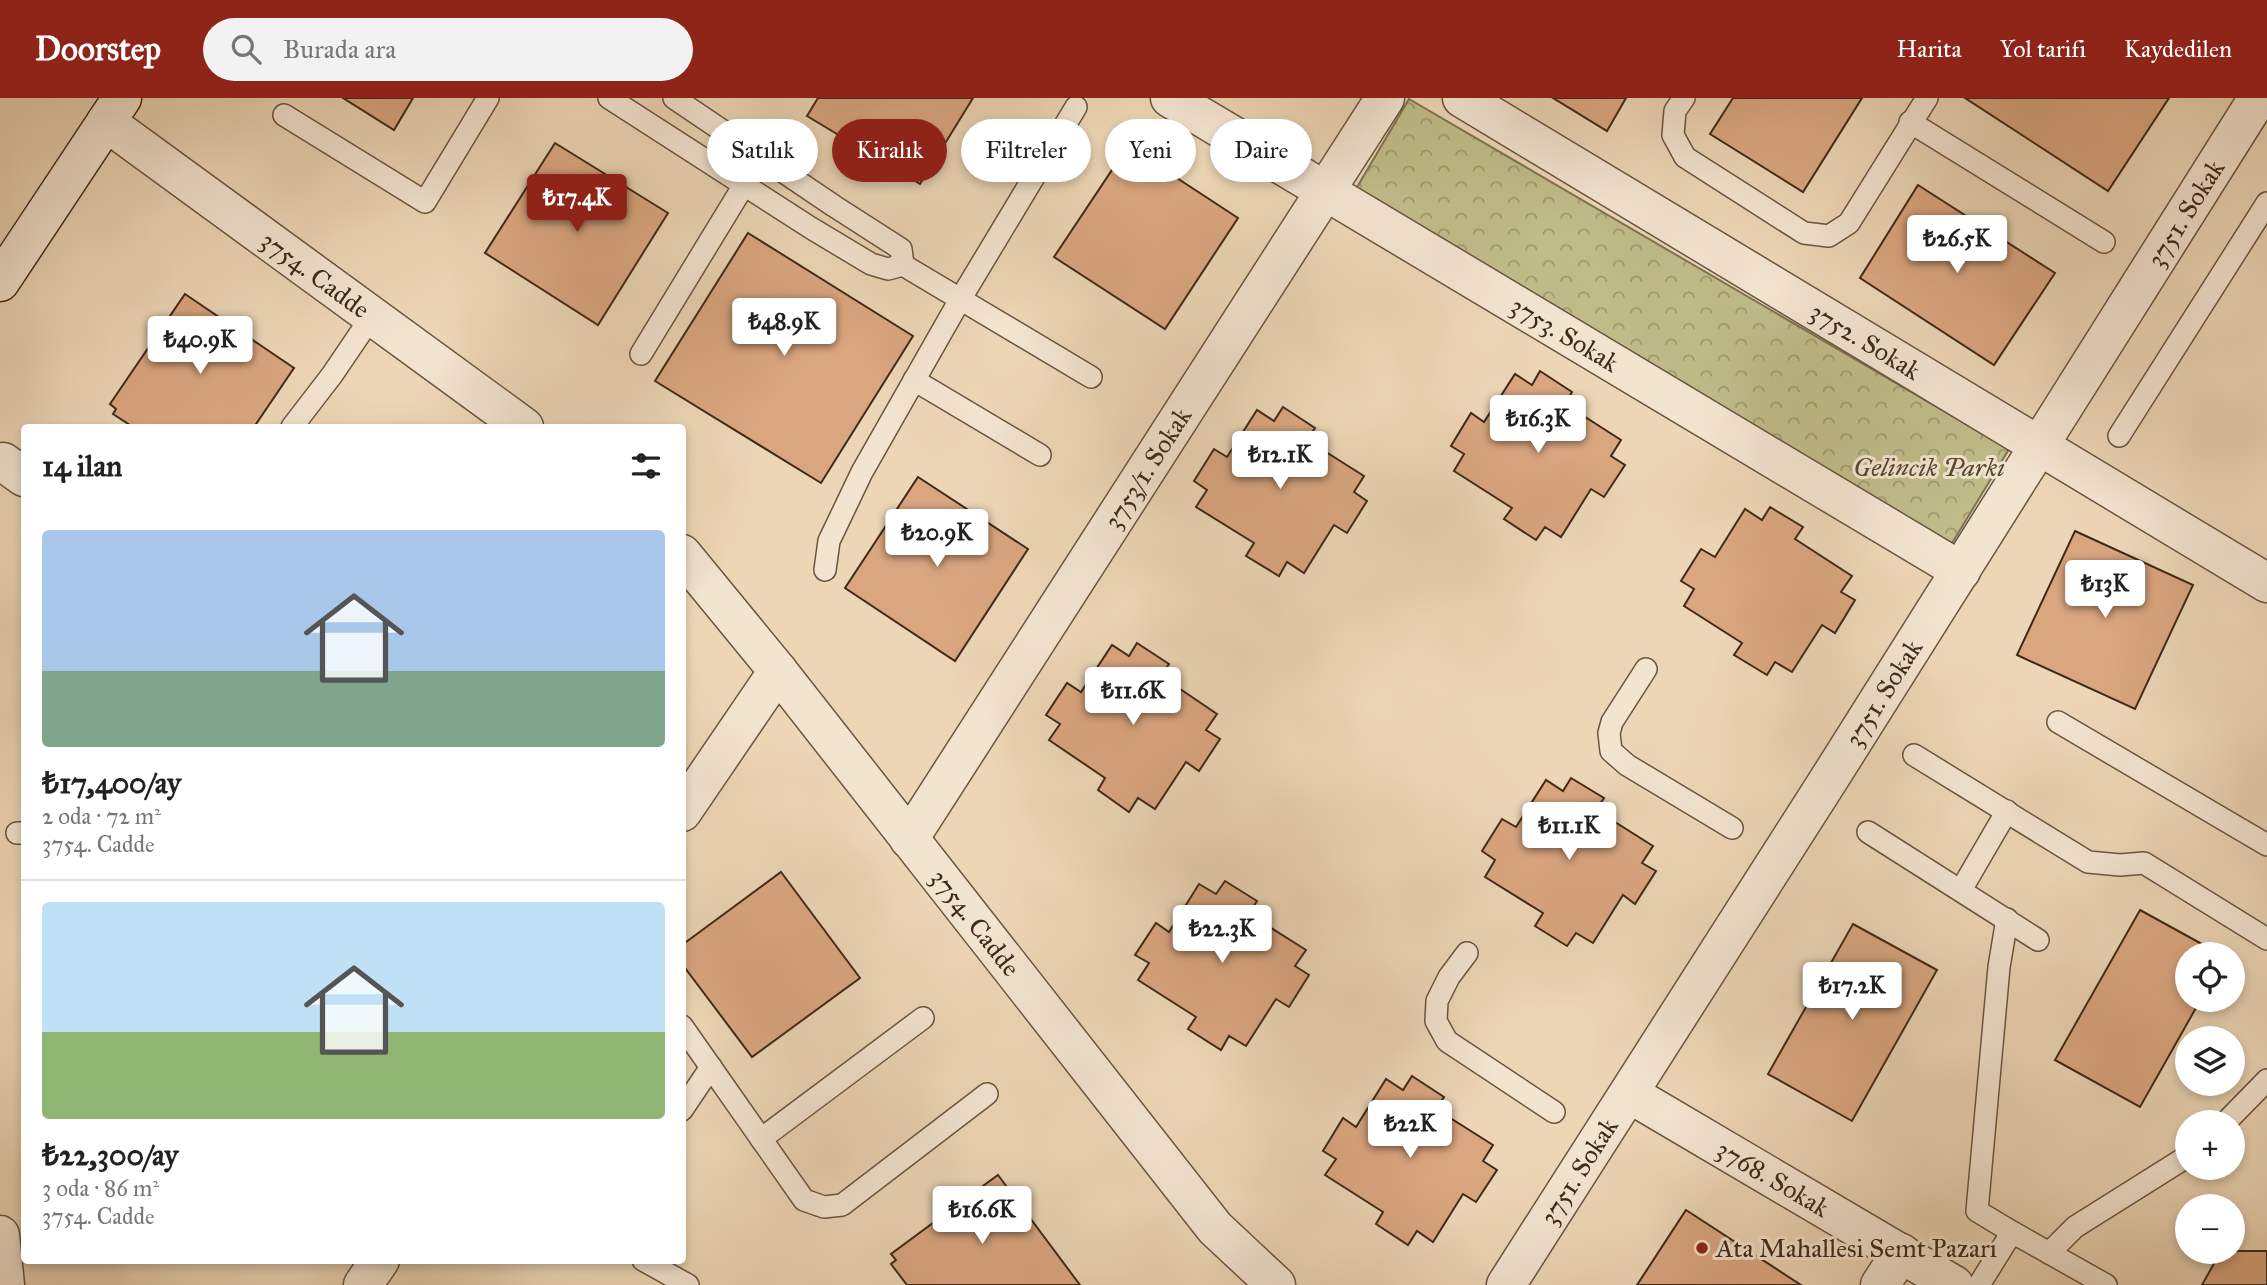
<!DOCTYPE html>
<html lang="tr">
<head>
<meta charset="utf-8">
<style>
  :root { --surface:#fff; --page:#f2f2f2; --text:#222; --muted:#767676; --line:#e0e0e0; --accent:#8f2418 }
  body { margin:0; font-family:"IM FELL Great Primer",serif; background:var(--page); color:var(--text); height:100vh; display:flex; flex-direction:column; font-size:26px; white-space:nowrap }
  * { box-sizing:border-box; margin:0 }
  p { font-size:23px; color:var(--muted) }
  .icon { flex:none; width:38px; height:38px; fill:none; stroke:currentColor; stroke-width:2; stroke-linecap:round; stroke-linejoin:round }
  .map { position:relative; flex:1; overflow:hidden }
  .details { position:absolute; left:21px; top:326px; width:665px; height:840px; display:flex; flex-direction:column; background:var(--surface); border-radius:7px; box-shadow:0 4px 10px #0003 }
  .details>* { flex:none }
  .guide { position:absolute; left:707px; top:21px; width:665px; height:63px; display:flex; gap:14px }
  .buttons { position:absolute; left:2175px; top:844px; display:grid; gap:14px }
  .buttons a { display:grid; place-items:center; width:70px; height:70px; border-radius:50%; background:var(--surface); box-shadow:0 4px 10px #0003; font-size:35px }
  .price { position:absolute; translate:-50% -60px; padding:0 16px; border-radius:7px; background:#fff; color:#222; font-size:23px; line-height:46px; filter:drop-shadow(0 2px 4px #0008) }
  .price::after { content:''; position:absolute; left:50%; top:42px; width:21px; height:16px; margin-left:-10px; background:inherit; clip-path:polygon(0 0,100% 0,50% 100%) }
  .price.on { background:var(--accent); color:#fff }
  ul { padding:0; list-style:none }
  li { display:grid; align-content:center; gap:14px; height:371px; padding:0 21px }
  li+li { border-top:2px solid var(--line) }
  li span { display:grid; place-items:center; height:217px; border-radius:7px; color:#555 }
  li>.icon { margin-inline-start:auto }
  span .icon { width:126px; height:126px; fill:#fffc; stroke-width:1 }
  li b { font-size:30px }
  h2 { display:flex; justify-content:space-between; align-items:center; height:84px; padding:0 21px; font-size:30px }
  .tag { padding:0 24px; border-radius:32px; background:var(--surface); box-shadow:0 4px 10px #0003; font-size:24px; line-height:63px }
  .tag.on { background:var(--accent); color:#fff }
  header { display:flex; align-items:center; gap:42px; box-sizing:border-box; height:98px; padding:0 35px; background:var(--accent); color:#fff }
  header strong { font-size:33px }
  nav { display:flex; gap:38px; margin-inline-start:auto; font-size:24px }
  .search { width:490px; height:63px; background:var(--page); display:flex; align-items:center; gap:18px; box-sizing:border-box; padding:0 24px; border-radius:38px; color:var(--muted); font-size:26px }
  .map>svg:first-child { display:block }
  .park { fill:url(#park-crowns); stroke:#7f7351; stroke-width:2 }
  .building { fill:#daa680; stroke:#3f2a19; stroke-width:2 }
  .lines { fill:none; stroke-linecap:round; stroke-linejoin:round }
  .service-casing { stroke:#6a5540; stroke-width:24 }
  .minor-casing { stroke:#6a5540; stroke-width:41 }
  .tertiary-casing { stroke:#6a5540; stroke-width:41 }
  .secondary-casing { stroke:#3f2a19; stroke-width:41 }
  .service { stroke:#f3e4d0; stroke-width:21 }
  .minor { stroke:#f3e4d0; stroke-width:38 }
  .tertiary { stroke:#f3e4d0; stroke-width:38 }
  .secondary { stroke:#f3e4d0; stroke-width:38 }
  .poi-dot { fill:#8f2418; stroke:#f3e4d0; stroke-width:2.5 }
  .labels { text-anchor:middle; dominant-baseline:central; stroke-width:6; stroke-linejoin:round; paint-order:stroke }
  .street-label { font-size:26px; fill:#3f2a19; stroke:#f3e4d0 }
  .park-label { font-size:26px; font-style:italic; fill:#59472f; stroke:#f3e4d0 }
  .poi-label { font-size:26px; fill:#3f2a19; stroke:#f3e4d0; text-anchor:start }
</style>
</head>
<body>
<header>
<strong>Doorstep</strong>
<div class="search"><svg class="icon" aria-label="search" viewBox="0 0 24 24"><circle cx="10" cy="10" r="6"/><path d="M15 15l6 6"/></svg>Burada ara</div>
<nav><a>Harita</a><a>Yol tarifi</a><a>Kaydedilen</a></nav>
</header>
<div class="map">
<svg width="2267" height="1187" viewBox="0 0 2267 1187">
  <defs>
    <pattern id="park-crowns" width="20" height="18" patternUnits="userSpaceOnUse" patternTransform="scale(1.75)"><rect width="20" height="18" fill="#bfbc89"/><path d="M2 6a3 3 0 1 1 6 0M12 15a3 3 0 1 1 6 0" fill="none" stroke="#9d996f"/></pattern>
  </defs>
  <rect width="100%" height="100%" fill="#edd6b6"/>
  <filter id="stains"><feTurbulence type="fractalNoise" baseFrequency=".00286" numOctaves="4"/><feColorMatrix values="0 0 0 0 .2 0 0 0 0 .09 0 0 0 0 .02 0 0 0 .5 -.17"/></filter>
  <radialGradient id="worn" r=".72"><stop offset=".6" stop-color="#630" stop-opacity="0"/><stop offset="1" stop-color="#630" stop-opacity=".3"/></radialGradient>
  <!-- park -->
  <polygon class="park" points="1409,1 2009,351 1951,447 1356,91"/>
  <!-- building -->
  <g class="building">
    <polygon points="343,0 413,0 394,32"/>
    <polygon points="818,0 973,0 920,86 807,18"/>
    <polygon points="1553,0 1626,0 1607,33"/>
    <polygon points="1733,0 1862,0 1803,94 1710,36"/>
    <polygon points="1965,0 2169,0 2108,93"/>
    <polygon points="555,45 668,115 598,227 485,155"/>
    <polygon points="1128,48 1238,120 1165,231 1054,159"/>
    <polygon points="1918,87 2055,175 1994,267 1860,180"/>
    <polygon points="748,135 913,238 821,385 655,283"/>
    <polygon points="185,196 294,270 254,329 133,329 113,316 116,311 110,306"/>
    <polygon points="1540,273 1572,294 1565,306 1621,342 1611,358 1625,367 1604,399 1591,391 1561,439 1545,429 1536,442 1504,421 1512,410 1454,373 1464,356 1451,348 1471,315 1484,324 1515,276 1532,287"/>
    <polygon points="1283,309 1315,330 1307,342 1364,378 1354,394 1367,403 1347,435 1334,427 1304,475 1287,464 1279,478 1246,458 1254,445 1196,409 1207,392 1194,383 1214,351 1227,359 1257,312 1274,323"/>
    <polygon points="918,379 1028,451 955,563 845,490"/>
    <polygon points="1770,409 1803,429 1795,441 1852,478 1841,494 1855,502 1835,535 1822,527 1792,574 1775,564 1767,577 1734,557 1742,545 1684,508 1694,491 1681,483 1701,451 1715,459 1745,411 1762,422"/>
    <polygon points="2075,433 2193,487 2135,611 2017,557"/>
    <polygon points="1137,545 1169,566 1161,578 1217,616 1206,632 1220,641 1199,673 1186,664 1155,711 1138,700 1129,714 1098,692 1105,680 1049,642 1060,626 1046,617 1067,585 1081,594 1112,547 1129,558"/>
    <polygon points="1571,680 1604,700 1596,712 1653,748 1642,765 1656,773 1635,806 1623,797 1593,845 1576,835 1567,848 1535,828 1543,815 1485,779 1495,762 1482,753 1502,721 1516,729 1546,682 1563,693"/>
    <polygon points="781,774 860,880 752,959 682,866 682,847"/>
    <polygon points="1225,783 1257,803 1249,816 1306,852 1295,868 1309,877 1289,909 1276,901 1246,948 1229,938 1221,952 1188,931 1196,919 1138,882 1149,865 1135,857 1156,825 1169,834 1199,786 1216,796"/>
    <polygon points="2140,812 2220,856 2188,856 2188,901 2201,901 2140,1009 2055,962"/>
    <polygon points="1853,826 1937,872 1852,1023 1768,976"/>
    <polygon points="1412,978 1444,999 1436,1011 1493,1047 1483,1063 1497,1072 1476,1104 1463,1096 1433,1144 1417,1133 1408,1147 1376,1126 1383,1114 1325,1077 1336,1061 1323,1053 1343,1020 1356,1029 1386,981 1403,992"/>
    <polygon points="998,1077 1080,1187 907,1187 891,1166 896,1162 891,1156"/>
    <polygon points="1686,1112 1801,1187 1637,1187"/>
    <polygon points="2221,1153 2267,1153 2267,1187 2202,1187"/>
  </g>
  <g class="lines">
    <!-- service casing -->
    <g class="service-casing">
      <g id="service">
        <polyline points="609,0 811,130 871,166 888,171 903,167 1091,279"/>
        <polyline points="674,0 834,108 901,151 903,167"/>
        <polyline points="1684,0 1675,13 1673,37 1685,59 1804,135 1829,138 1849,125 1927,0"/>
        <polyline points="284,17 425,104 488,0"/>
        <polyline points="1910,24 2104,144"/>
        <polyline points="641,256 744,87"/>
        <polyline points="914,282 1040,357"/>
        <polyline points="292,329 332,277 372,218"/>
        <polyline points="2119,338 2267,105"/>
        <polyline points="825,472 829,443 862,374 961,200 1076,9"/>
        <polyline points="1646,571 1612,624 1609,635 1611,653 1627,667 1732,730"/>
        <polyline points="2058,624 2267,747"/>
        <polyline points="1914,657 2088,764 2120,767 2144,765 2267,841"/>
        <polyline points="1868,734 2038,842"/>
        <polyline points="17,735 24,735"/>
        <polyline points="1961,792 2007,713"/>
        <polyline points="2007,821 1999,869 1977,1113 2012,1134"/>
        <polyline points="1467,855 1449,879 1437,903 1436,923 1447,943 1554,1014"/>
        <polyline points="682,928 804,1102 824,1109 842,1107 987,996"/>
        <polyline points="682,1012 711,969"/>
        <polyline points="2226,1024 2267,982"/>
        <polyline points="761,1041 923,920"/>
        <polyline points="2049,1155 2075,1129 2188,1058"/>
        <polyline points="643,1162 688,1187"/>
        <polyline points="1979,1187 2012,1134 2106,1187"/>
      </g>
    </g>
    <!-- minor casing -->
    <g class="minor-casing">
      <g id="minor">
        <path id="s1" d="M1170,0l791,473"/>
        <path id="s2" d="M1462,0l805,485"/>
        <polyline points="3,364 24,379"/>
        <polyline points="682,714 778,573"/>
        <path id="s3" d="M909,741l476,-741"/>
        <path id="s4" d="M1630,996l324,191"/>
        <polyline points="0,1137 5,1187"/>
        <polyline points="363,1187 380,1162"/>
        <path id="s5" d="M1506,1187l325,-509 427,-678"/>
        <polyline points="1880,1187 1901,1155"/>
      </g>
    </g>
    <!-- tertiary casing -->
    <g class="tertiary-casing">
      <g id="tertiary">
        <path id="s6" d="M106,24l418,305"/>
        <path id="s7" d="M682,456l96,117 437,557 61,57"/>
      </g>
    </g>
    <!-- secondary casing -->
    <g class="secondary-casing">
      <polyline id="secondary" points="0,184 122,0"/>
    </g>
    <!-- service -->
    <use href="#service" class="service"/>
    <!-- minor -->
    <use href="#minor" class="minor"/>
    <!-- tertiary -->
    <use href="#tertiary" class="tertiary"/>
    <!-- secondary -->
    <use href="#secondary" class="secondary"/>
  </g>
  <!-- markers -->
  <circle class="poi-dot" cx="1702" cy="1150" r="7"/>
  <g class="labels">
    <!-- street labels -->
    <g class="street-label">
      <text stroke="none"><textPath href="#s5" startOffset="1269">3751. Sokak</textPath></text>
      <text stroke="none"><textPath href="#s6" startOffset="259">3754. Cadde</textPath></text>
      <text stroke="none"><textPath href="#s1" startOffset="460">3753. Sokak</textPath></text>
      <text stroke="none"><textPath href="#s2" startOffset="471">3752. Sokak</textPath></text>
      <text stroke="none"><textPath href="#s3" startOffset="441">3753/1. Sokak</textPath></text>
      <text stroke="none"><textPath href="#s5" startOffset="702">3751. Sokak</textPath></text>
      <text stroke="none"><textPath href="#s7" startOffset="471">3754. Cadde</textPath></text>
      <text stroke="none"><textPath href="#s5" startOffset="135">3751. Sokak</textPath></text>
      <text stroke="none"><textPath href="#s4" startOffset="166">3768. Sokak</textPath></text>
    </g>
    <!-- park labels -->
    <g class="park-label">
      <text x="1929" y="369">Gelincik Parkı</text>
    </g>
    <!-- poi labels -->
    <g class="poi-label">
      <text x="1716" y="1150">Ata Mahallesi Semt Pazarı</text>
    </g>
  </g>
  <rect width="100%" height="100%" filter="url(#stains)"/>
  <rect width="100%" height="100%" fill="url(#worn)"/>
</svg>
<div class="buttons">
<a><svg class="icon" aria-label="locate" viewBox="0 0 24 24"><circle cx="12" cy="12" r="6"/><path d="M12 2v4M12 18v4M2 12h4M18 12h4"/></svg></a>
<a><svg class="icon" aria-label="layers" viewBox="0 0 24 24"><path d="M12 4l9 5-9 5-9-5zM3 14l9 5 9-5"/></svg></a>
<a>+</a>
<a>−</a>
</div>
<b class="price on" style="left:577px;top:136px">₺17.4K</b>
<b class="price" style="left:1957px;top:177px">₺26.5K</b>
<b class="price" style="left:784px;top:260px">₺48.9K</b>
<b class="price" style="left:200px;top:278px">₺40.9K</b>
<b class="price" style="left:1538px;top:357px">₺16.3K</b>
<b class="price" style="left:1280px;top:393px">₺12.1K</b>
<b class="price" style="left:937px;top:471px">₺20.9K</b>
<b class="price" style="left:2105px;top:522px">₺13K</b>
<b class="price" style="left:1133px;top:629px">₺11.6K</b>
<b class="price" style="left:1569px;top:764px">₺11.1K</b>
<b class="price" style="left:1222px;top:867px">₺22.3K</b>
<b class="price" style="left:1852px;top:924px">₺17.2K</b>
<b class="price" style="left:1410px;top:1062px">₺22K</b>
<b class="price" style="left:982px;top:1148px">₺16.6K</b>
<div class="guide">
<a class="tag">Satılık</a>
<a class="tag on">Kiralık</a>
<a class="tag">Filtreler</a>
<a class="tag">Yeni</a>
<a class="tag">Daire</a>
</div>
<section class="details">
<h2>14 ilan<svg class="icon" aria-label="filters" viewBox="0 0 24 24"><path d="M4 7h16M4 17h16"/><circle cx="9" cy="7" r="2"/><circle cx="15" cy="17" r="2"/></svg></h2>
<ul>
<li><span style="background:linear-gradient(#a9c7e8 65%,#7fa58c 0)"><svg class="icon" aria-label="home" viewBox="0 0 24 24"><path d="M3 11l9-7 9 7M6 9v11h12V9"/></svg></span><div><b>₺17,400/ay</b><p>2 oda · 72 m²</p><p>3754. Cadde</p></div></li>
<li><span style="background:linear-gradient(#bfe0f5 60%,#8fb573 0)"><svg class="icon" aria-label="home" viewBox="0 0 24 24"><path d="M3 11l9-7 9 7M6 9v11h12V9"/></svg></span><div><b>₺22,300/ay</b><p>3 oda · 86 m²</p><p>3754. Cadde</p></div></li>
</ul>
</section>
</div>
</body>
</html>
